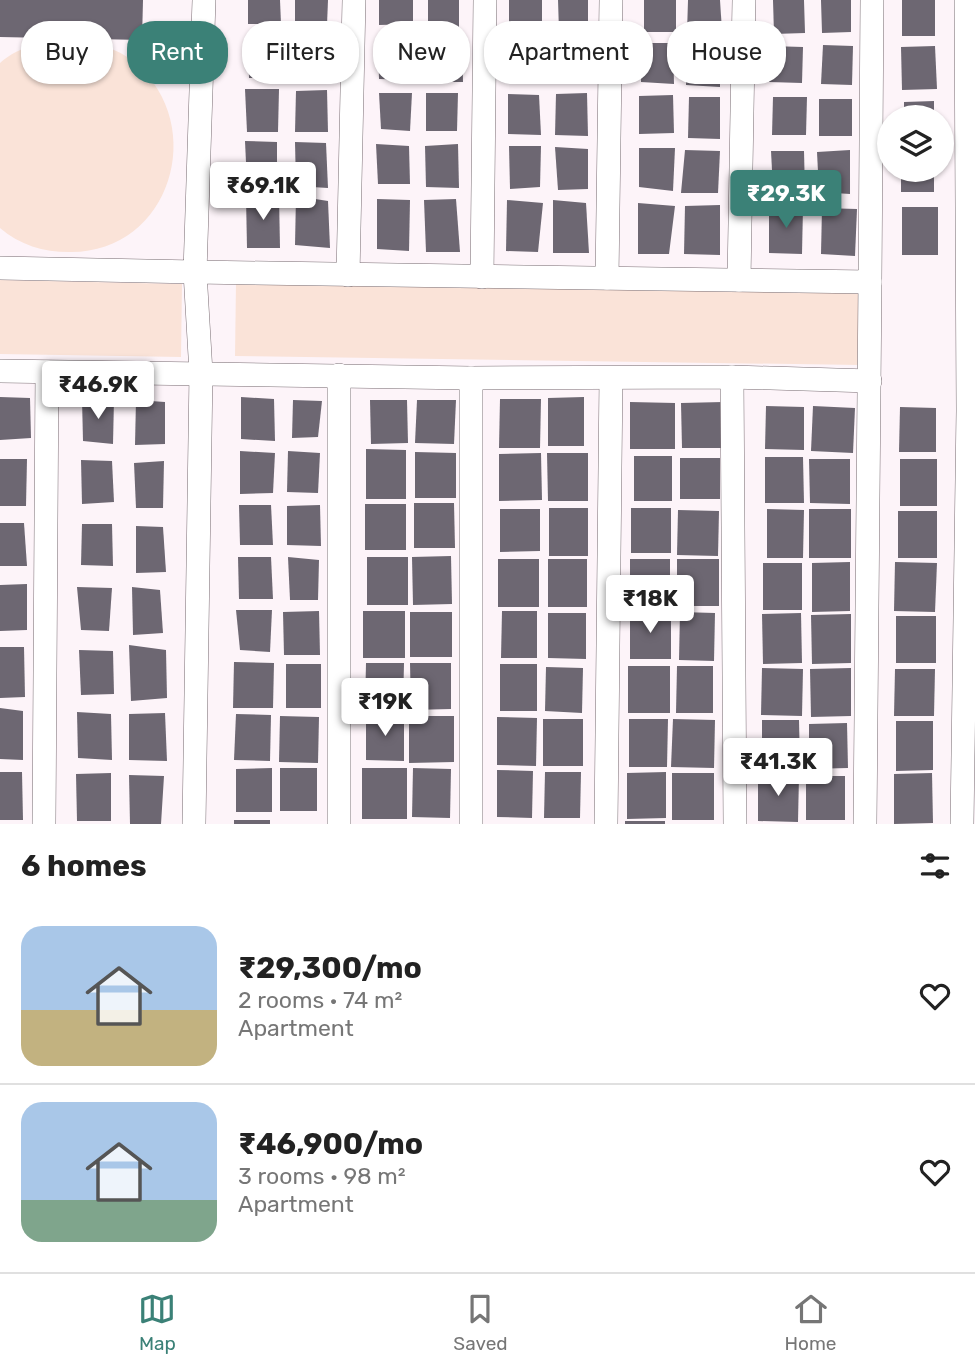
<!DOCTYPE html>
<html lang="en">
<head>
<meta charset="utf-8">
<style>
  :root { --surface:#fff; --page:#f2f2f2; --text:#222; --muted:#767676; --line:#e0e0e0; --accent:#3b8177 }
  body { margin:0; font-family:Rubik,sans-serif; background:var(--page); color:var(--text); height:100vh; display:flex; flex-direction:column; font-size:26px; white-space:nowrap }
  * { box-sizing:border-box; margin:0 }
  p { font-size:23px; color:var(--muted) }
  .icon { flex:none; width:38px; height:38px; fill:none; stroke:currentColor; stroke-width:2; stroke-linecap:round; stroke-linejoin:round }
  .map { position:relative; height:824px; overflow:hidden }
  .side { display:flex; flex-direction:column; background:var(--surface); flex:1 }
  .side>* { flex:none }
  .banner { position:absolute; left:21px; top:21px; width:934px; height:63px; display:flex; gap:14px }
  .tools { position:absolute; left:877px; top:105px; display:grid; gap:14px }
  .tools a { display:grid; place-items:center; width:77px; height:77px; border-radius:50%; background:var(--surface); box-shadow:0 2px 5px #0004; font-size:35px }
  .price { position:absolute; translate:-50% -60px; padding:0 16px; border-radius:7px; background:#fff; color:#222; font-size:23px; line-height:46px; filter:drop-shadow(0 2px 4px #0008) }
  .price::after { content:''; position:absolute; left:50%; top:42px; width:21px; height:16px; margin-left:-10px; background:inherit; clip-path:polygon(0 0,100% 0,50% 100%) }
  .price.current { background:var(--accent); color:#fff }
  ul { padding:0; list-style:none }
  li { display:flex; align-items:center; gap:21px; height:175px; padding:0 21px }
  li+li { border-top:2px solid var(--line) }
  li span { display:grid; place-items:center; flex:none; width:196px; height:140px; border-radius:21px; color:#555 }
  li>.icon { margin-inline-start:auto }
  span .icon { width:84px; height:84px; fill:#fffc; stroke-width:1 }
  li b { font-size:30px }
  h2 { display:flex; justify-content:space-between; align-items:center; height:84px; padding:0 21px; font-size:30px }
  .pill { padding:0 24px; border-radius:28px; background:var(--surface); box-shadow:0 2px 5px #0004; font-size:24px; line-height:63px }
  .pill.current { background:var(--accent); color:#fff }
  .tabs { display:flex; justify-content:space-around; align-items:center; height:98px; border-top:2px solid var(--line); background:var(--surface); font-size:19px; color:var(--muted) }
  .tabs a { display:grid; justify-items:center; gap:4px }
  .tabs .current { color:var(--accent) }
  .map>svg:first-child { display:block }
  .green { fill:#fae3d8 }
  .building { fill:#6d6772 }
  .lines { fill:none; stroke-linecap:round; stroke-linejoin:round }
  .minor-casing { stroke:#796d73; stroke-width:24 }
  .minor { stroke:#fff; stroke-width:23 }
</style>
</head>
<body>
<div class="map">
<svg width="975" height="824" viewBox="0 0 975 824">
  <rect width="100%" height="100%" fill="#fdf4f9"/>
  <!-- green -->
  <g class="green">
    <path d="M71,39c23,4 46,8 64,24 75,64 34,191 -66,189 -26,0 -49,-7 -69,-24v-165c20,-18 46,-21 71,-24z"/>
    <polygon points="0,280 182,284 181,357 0,354"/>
    <polygon points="236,283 860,293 859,365 235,356"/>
  </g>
  <!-- building -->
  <g class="building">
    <polygon points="0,0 143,0 142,40 0,37"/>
    <polygon points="248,0 280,0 281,24 248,24"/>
    <polygon points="295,0 328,0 327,25 295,25"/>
    <polygon points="379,0 413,0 413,24 379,25"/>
    <rect x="428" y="0" width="31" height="28"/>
    <polygon points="509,0 542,0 542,28 509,27"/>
    <polygon points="558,0 588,0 588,30 559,32"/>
    <rect x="644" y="0" width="32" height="32"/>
    <polygon points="688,0 720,0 722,31 687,32"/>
    <polygon points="773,0 804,0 805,33 774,34"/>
    <polygon points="821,0 851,0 851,32 822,33"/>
    <rect x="902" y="0" width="33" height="36"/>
    <polygon points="543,37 543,84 510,83 510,39"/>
    <polygon points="282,38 281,78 249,78 248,39"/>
    <polygon points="296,38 328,39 329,80 295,80"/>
    <polygon points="427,38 462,39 463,82 429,82"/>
    <polygon points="411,39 411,80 379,79 378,40"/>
    <polygon points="588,39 586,84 560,84 558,40"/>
    <polygon points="640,43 673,43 674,84 641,82"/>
    <polygon points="823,45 853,46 852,85 821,84"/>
    <polygon points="687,46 720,46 720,87 686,85"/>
    <polygon points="770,46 803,47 802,83 769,82"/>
    <polygon points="935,46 937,89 902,90 901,47"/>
    <polygon points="245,89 279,89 278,132 247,132"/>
    <polygon points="327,90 328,132 295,132 296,91"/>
    <polygon points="379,93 412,93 410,131 381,129"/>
    <polygon points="426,93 458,93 457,131 426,131"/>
    <polygon points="587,93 588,136 555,135 556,94"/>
    <polygon points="508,94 539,95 541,135 508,134"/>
    <polygon points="673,95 674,133 639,134 639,96"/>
    <polygon points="689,97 720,97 720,139 688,138"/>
    <polygon points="773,97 807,97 806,135 772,135"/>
    <rect x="819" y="99" width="33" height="37"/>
    <polygon points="934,101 934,117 904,117 904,102"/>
    <polygon points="245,141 277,142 277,185 247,184"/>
    <polygon points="295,142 326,143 328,188 296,186"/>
    <polygon points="376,144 409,146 410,184 378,184"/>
    <polygon points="458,144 459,188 426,187 425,146"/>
    <polygon points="509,146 541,146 540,187 510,189"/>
    <polygon points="555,147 588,149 588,189 558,190"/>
    <polygon points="639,148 675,148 673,191 639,187"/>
    <polygon points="685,150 720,151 718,193 681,193"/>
    <polygon points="850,150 850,194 819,192 817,152"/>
    <polygon points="771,151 804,151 805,192 773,189"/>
    <rect x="901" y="170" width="33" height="22"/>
    <polygon points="279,196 280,248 247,248 246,197"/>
    <polygon points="296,196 328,201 330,248 295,245"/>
    <polygon points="377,199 410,200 409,251 377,249"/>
    <polygon points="456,199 460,252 426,252 424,200"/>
    <polygon points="507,200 543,203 538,252 506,251"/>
    <polygon points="553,200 586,203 589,253 553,253"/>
    <polygon points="638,203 675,206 669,254 638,254"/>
    <polygon points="720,205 720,255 684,254 685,206"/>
    <polygon points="769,207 803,207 802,254 769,253"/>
    <rect x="902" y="207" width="36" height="48"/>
    <polygon points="822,208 857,209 855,256 821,254"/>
    <polygon points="0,397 30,398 31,438 0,440"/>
    <polygon points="241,397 274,399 275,441 241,439"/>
    <polygon points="584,397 584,446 548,446 548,398"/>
    <polygon points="82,399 114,399 113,444 83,441"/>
    <polygon points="500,399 541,399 540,448 499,448"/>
    <polygon points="136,400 165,402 165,444 135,445"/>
    <polygon points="293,400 322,401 318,437 292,438"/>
    <polygon points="370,400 407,400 408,443 371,444"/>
    <polygon points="417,400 456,400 454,444 415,443"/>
    <polygon points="630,402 675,403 675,449 630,449"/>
    <polygon points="723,402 724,448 682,448 681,403"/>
    <polygon points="766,406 804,407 804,450 765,449"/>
    <polygon points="813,406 855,408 853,453 811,451"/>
    <polygon points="900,407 936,408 936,452 899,452"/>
    <polygon points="366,449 406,450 406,499 366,499"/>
    <polygon points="240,451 275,453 273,493 240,494"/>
    <polygon points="288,451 320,453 318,493 287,492"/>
    <polygon points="415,452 456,453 456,498 415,498"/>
    <polygon points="541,453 542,500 499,501 499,454"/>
    <polygon points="547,453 588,453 588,501 548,501"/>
    <rect x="634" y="456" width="38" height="45"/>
    <polygon points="765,457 803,457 804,503 765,503"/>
    <rect x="680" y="458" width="40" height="41"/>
    <polygon points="0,459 27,459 26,506 0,506"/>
    <polygon points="809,459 850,459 850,504 810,503"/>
    <rect x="900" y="459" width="37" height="47"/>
    <polygon points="81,460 112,461 114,502 82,504"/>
    <polygon points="164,461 163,508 136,508 134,463"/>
    <polygon points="414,503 454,503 455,548 414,548"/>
    <rect x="365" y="504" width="41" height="46"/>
    <polygon points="239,505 271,505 273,545 240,545"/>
    <polygon points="320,505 321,546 287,545 287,506"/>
    <rect x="549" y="508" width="39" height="48"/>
    <rect x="631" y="508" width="40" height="45"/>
    <polygon points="500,509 540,509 540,551 500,552"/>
    <polygon points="767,509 804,510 803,558 767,558"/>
    <rect x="809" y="509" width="42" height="49"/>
    <polygon points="678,510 719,511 718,556 677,555"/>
    <rect x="898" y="511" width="39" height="47"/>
    <polygon points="0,523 24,523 27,566 0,566"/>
    <polygon points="82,524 112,524 113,566 81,565"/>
    <polygon points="136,526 163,527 166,572 136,573"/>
    <polygon points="451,556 452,604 413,605 412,557"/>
    <polygon points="238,557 271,557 273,599 239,599"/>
    <polygon points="288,557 319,560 318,600 290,600"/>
    <rect x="367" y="557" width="41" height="48"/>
    <rect x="498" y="559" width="41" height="48"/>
    <rect x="548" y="559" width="39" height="48"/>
    <rect x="630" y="559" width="40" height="47"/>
    <rect x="677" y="559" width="42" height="47"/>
    <polygon points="850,562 850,611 812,612 812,563"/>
    <polygon points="895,562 937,563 935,612 894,611"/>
    <rect x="763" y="563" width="39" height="47"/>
    <polygon points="27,584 27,630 0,631 0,585"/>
    <polygon points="77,587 112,588 109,631 81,630"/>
    <polygon points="132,587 160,590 163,633 133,635"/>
    <polygon points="236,610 272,610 270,652 240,650"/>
    <polygon points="319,611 320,655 284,655 283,612"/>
    <rect x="363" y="611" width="42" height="47"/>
    <polygon points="502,611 537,611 537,658 501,658"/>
    <rect x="630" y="611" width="41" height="48"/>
    <rect x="410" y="612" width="42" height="45"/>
    <polygon points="680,612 715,613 714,661 679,660"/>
    <polygon points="548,613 586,613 586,659 548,658"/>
    <polygon points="801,613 802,663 763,664 762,614"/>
    <polygon points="851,614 851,663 812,664 811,615"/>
    <rect x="896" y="616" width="40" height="47"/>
    <polygon points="129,645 166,650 167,698 131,701"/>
    <polygon points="0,647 24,647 25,697 0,698"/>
    <polygon points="79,650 113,651 114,694 81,695"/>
    <polygon points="234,662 274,663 273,708 233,708"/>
    <polygon points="366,663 404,663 403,708 365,708"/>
    <polygon points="410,663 451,663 451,709 411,710"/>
    <rect x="286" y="664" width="35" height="44"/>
    <rect x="500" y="664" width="37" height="47"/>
    <rect x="628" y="666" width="42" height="47"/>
    <polygon points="677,666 713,666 713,713 676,713"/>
    <polygon points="546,667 583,668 582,713 545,711"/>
    <polygon points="762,668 803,669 802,716 761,715"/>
    <polygon points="851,668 851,716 811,717 810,669"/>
    <polygon points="895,669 935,669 934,716 894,716"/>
    <polygon points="0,708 23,711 23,760 0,759"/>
    <polygon points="77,712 111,714 112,760 78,758"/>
    <polygon points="165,713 167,761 129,760 129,714"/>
    <polygon points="236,714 271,715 270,761 234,760"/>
    <polygon points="280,716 319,717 318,763 279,762"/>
    <polygon points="366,716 404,717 404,761 366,760"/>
    <polygon points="409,716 454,716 454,762 409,763"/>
    <polygon points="497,717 537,718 536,766 497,765"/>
    <rect x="543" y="719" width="40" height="47"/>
    <polygon points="629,719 668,719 667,767 629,767"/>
    <polygon points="673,719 715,720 714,768 671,767"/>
    <polygon points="762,720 799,720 800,766 762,766"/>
    <polygon points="896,721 933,721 933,770 896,771"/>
    <polygon points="847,723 848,768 809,769 809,724"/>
    <polygon points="272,768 272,812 236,812 236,769"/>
    <rect x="280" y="768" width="37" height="43"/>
    <rect x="362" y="768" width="45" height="51"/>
    <polygon points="413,768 451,769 450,818 412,817"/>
    <polygon points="497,770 533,771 532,818 497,817"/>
    <polygon points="0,772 22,772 23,820 0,820"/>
    <polygon points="545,772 581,772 580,818 544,818"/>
    <polygon points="666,772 666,818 627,819 627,773"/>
    <polygon points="111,773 111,821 77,821 76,774"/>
    <rect x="672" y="773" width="42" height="47"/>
    <polygon points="932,773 933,823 894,824 894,774"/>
    <polygon points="758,774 799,775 798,822 758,821"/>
    <polygon points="129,775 164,776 161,824 130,824"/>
    <rect x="806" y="776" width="39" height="44"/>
    <rect x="234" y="820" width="36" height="4"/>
    <rect x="625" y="821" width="40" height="3"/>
  </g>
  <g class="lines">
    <!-- minor casing -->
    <g class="minor-casing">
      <g id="minor">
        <polyline points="0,268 195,272 204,0"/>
        <polyline points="348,275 354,0"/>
        <polyline points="482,277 485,0"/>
        <polyline points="607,278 611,0"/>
        <polyline points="739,280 744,0"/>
        <polyline points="0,371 471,378 732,377 870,381"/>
        <polyline points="732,377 735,824"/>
        <polyline points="44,824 47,372"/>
        <polyline points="194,824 201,373 195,272 870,282 872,0"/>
        <polyline points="339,824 339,375"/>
        <polyline points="471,824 471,378"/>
        <polyline points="606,824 611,378"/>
        <polyline points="865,824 870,282"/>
        <polyline points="962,824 968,411 966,0"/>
      </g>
    </g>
    <!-- minor -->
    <use href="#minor" class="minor"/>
  </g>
</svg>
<div class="tools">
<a><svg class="icon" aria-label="layers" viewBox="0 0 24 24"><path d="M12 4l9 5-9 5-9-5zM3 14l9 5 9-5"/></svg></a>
</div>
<b class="price" style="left:263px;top:222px">₹69.1K</b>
<b class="price current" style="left:786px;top:230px">₹29.3K</b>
<b class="price" style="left:98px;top:421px">₹46.9K</b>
<b class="price" style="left:650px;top:635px">₹18K</b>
<b class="price" style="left:385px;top:738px">₹19K</b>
<b class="price" style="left:778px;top:798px">₹41.3K</b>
<div class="banner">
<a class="pill">Buy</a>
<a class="pill current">Rent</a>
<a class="pill">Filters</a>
<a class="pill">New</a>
<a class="pill">Apartment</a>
<a class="pill">House</a>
</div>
</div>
<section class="side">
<h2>6 homes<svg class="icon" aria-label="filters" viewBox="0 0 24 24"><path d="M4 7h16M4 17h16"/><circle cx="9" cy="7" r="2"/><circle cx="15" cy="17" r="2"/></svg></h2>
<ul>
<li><span style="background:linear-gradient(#a9c7e8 60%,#c2b280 0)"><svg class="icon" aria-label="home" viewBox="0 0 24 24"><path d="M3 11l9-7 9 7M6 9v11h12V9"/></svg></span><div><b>₹29,300/mo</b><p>2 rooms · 74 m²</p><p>Apartment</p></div><svg class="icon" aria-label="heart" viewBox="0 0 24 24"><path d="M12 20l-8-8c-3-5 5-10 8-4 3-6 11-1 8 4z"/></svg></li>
<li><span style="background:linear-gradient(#a9c7e8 70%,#7fa58c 0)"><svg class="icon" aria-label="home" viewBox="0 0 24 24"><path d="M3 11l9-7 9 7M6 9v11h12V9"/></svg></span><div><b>₹46,900/mo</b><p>3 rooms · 98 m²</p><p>Apartment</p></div><svg class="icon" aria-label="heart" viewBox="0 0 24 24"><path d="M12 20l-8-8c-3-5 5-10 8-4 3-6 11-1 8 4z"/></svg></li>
</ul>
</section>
<nav class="tabs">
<a class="current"><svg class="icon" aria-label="map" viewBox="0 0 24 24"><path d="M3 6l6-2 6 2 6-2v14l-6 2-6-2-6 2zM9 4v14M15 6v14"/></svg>Map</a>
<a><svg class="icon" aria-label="saved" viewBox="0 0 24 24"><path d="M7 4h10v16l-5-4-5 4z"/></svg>Saved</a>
<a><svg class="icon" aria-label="home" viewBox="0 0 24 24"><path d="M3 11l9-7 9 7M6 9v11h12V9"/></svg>Home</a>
</nav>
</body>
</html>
